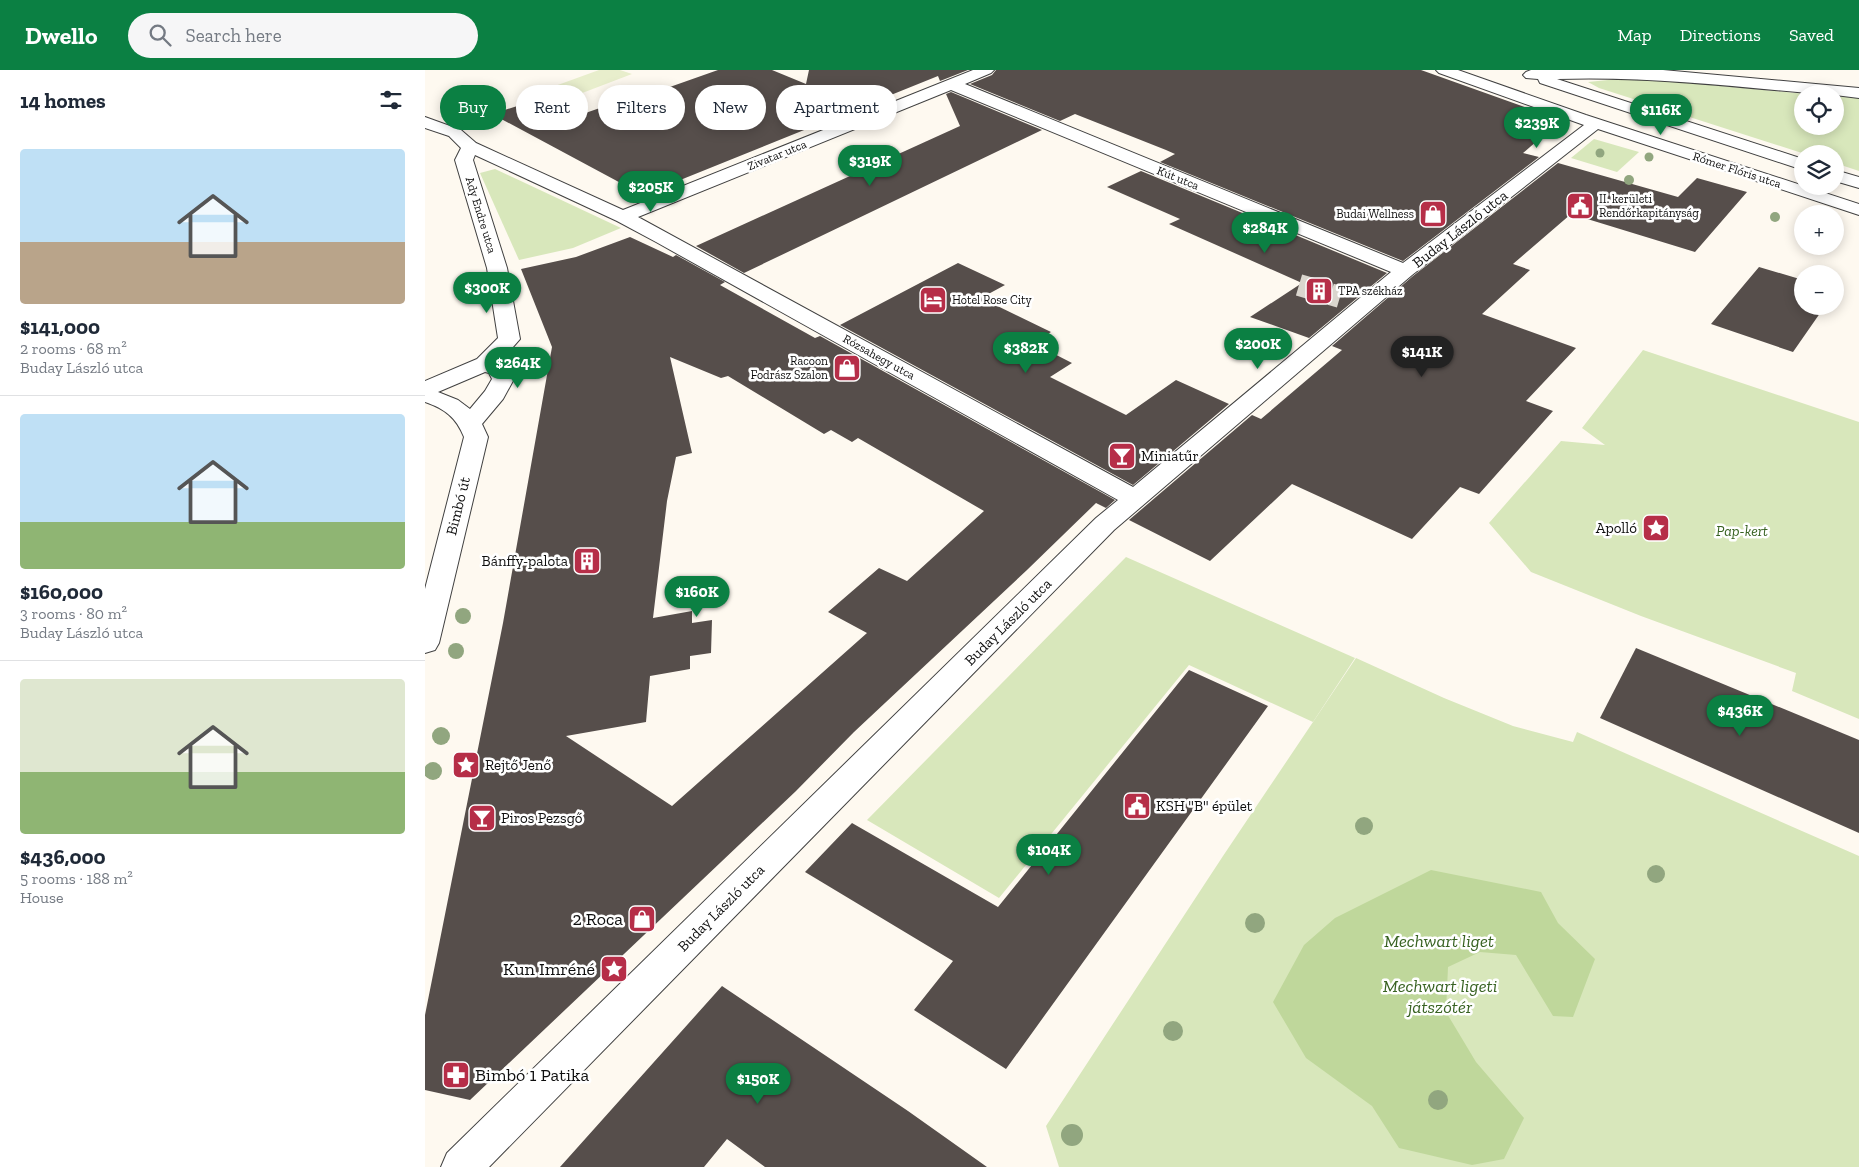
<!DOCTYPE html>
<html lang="en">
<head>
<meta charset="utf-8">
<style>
  :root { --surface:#fff; --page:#f6f6f7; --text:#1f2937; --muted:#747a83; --line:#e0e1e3; --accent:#0b8043 }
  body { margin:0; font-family:"Zilla Slab",serif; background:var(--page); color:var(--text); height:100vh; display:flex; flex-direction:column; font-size:19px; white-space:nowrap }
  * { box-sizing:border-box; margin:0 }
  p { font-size:16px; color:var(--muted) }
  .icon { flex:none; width:28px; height:28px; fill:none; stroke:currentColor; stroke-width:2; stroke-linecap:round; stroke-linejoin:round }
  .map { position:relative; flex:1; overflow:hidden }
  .details { display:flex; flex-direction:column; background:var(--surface); width:425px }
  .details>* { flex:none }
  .guide { position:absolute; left:15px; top:15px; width:475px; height:45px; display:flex; gap:10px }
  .fabs { position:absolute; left:1369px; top:15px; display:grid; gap:10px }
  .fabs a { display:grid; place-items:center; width:50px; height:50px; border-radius:50%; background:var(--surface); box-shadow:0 2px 12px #0003; font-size:25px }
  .price { position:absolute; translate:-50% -42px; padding:0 11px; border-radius:18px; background:var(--accent); color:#fff; font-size:16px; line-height:32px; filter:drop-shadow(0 1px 2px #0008) }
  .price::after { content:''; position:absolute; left:50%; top:30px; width:15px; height:11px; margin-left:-8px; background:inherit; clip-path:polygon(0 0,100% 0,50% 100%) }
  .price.on { background:#222; color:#fff }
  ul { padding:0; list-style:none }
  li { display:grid; align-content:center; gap:10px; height:265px; padding:0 20px }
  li+li { border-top:1px solid var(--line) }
  li span { display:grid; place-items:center; height:155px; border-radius:5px; color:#555 }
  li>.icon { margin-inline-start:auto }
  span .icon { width:90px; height:90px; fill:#fffc; stroke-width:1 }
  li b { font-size:21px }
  h2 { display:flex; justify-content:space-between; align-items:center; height:60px; padding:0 20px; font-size:21px }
  .tag { padding:0 18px; border-radius:22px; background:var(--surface); box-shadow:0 2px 12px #0003; font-size:18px; line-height:45px }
  .tag.on { background:var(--accent); color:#fff }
  header { display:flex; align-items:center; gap:30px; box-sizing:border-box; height:70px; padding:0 25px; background:var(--accent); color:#fff }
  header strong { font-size:24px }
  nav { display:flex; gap:28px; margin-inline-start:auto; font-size:18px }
  .search { width:350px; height:45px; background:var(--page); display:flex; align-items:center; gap:12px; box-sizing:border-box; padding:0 18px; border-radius:28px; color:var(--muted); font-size:19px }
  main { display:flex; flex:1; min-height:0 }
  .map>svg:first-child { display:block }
  .green { fill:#d8e7bb }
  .forest { fill:#bfd79b }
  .pitch { fill:#e8eecc }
  .building { fill:#564e4b; fill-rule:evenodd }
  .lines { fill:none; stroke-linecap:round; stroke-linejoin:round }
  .minor-tunnel { stroke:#dad6ce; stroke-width:22; stroke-dasharray:22 11; stroke-linecap:butt }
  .minor-casing { stroke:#414141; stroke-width:2 }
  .minor { fill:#fff; fill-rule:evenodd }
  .tree { fill:#91a67f }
  .labels { text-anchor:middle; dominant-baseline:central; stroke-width:5; stroke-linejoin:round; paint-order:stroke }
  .far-street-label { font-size:12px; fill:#0e0e0e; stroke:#fff }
  .far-poi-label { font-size:12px; fill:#0e0e0e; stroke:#fff; text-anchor:start }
  .street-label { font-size:15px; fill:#0e0e0e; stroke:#fff }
  .poi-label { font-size:15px; fill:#0e0e0e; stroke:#fff; text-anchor:start }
  .park-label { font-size:15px; font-style:italic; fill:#386222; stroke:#fff }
  .near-poi-label { font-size:18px; fill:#0e0e0e; stroke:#fff; text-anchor:end }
  .near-park-label { font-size:18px; font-style:italic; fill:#386222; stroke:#fff }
</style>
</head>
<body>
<header>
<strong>Dwello</strong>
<div class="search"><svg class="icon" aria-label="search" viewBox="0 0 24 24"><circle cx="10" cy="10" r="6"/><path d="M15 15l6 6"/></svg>Search here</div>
<nav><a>Map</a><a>Directions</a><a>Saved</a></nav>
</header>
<main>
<section class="details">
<h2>14 homes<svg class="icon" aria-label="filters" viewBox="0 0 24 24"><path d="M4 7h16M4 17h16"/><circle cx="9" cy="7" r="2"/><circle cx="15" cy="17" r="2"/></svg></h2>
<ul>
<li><span style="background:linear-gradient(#bfe0f5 60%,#b9a48a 0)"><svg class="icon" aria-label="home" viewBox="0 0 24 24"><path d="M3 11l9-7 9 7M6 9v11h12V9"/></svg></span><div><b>$141,000</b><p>2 rooms · 68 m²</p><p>Buday László utca</p></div></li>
<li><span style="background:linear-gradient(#bfe0f5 70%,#8fb573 0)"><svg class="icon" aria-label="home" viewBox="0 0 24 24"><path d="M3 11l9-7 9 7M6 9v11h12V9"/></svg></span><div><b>$160,000</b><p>3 rooms · 80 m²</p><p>Buday László utca</p></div></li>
<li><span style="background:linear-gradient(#dfe7d0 60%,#8fb573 0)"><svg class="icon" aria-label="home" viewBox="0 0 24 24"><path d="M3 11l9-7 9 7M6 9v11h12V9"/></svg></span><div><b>$436,000</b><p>5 rooms · 188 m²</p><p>House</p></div></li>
</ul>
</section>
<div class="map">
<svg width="1434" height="1097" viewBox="0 0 1434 1097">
  <rect width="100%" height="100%" fill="#fef9f0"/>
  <!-- green -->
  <g class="green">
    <polygon points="1193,9 1223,9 1381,24 1378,24 1378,56 1410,56 1410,26 1434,28 1434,101 1410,93 1410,84 1380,84 1174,18 1163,12"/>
    <polygon points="1169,69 1214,82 1192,102 1146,88"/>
    <polygon points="70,99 196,158 148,178 94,190 55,103"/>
    <polygon points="1218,280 1434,352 1434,649 1367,621 1371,603 1216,546 1106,502 1064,453 1136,371 1180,375 1157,358"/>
    <polygon points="701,487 930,588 888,652 764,595 574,828 442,750"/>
    <polygon points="931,588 1019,628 1088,656 1148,672 1152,662 1434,786 1434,1097 634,1097 621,1056 798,786"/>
  </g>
  <!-- forest -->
  <polygon class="forest" points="1006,800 1116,822 1133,853 1170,889 1148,947 1128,946 1091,885 1055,882 1023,897 1021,942 1051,992 1099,1048 1079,1089 1047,1095 974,1078 947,1036 881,988 848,932 879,875 910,848"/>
  <!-- pitch -->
  <polygon class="pitch" points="174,0 195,0 207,4 152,25 130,16"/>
  <!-- building -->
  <g class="building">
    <polygon points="293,0 347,0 381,14 384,0 543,0 515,11 513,6 218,125 67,44 114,29 149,47 238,16 242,18"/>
    <polygon points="571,0 996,0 1136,50 1098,83 1114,87 978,191 735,92 750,84 741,80 650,44 635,51 545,14 567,5"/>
    <polygon points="526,22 617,60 319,203 271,176 535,56 521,24"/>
    <polygon points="1133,93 1253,127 1272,108 1322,122 1270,182 1146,144 1088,194 1105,200 1057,244 1151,278 1101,331 1128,341 1054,424 1035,417 987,469 867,414 785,491 704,450 827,345 836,349 917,280 907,276 988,206"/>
    <polygon points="716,101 962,203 884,268 825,247 877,213 744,154 755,149 682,117"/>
    <path d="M205,167l43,20 3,-2 49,27 -5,3 95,53 5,-2 295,164 -9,8 -10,-5 -69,67 -173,162 -58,59 -326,309 -45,-10v-75l78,-392 49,-276 -31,-78 55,-12zM245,287l51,21 7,-2 96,58 7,-4 21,12 6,-4 126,73 -77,70 -28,-13 -51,44 39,21 -195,173 -106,-70 80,-14 4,-46 40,-7v-13l21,-3 1,-33 -20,3v-12l-39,7 14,-117 9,-44 16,-4z"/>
    <polygon points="533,193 580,215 556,228 626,262 608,273 647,293 625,307 701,345 751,310 804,334 708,415 415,255"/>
    <polygon points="1334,197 1378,210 1378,236 1400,236 1368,282 1286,254"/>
    <polygon points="1211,578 1434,670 1434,763 1175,648"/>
    <polygon points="764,600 843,636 581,999 489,940 528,891 380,802 427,753 573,837"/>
    <polygon points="297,916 483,1041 562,1097 340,1097 302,1069 279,1097 135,1097"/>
  </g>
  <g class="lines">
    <!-- minor-tunnel -->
    <polyline class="minor-tunnel" points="874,215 915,227"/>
    <!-- minor casing -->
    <g class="minor-casing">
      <g id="minor">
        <path d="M548,0h21l-3,3 -26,11 438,179 181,-138 -145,-52 -3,-3h22l128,45 273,89v11l-261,-86 -186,146 -298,255 -625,637h-48l6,-14 649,-635 22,-18 -462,-258 -39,-21 -142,-66 -2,5 34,108 13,71 -20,23 5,2 9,15 -11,20 -21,25 6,13 -49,206 -4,7 -10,3v-64l39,-152c-8,-20 -19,-28 -39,-35v-21l52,-22 21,-21 -11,-70 -32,-108 6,-12 -12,-12 -24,-8v-11l36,13 15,13 147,67zM526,20l440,182 -258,215 -495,-270zM60,302l4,1 3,6 -7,12 -15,18 -12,-9 -20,-8z"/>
        <path d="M1106,0h132l196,18v10l-24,-3v-1h-18c-87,-8 -173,-18 -260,-15l246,80v11l-263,-87 -2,-4 -12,-1 -3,-3 3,-3z"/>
        <polygon points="1410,100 1434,107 1434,118 1410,111"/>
      </g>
    </g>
    <!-- minor -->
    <use href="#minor" class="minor"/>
  </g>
  <!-- trees -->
  <g class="tree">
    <circle cx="1175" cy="83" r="4.5"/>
    <circle cx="1224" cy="87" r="4.5"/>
    <circle cx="1204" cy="110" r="5"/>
    <circle cx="1350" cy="147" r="5"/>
    <circle cx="96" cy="290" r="5.5"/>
    <circle cx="38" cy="546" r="8"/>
    <circle cx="31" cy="581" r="8"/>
    <circle cx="16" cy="666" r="9"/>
    <circle cx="8" cy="701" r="9"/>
    <circle cx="939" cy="756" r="9"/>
    <circle cx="1231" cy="804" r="9"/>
    <circle cx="830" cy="853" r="10"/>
    <circle cx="748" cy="961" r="10"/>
    <circle cx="1013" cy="1030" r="10"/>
    <circle cx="647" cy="1065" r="11"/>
  </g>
  <!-- icons -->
  <defs>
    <g id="civic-square" transform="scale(1.4375)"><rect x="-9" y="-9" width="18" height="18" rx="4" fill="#b62e48" stroke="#fff"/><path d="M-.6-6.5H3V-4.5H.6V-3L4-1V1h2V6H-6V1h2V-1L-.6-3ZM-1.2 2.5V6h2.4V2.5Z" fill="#fff"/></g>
    <g id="shop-square" transform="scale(1.4375)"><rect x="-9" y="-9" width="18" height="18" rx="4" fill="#b62e48" stroke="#fff"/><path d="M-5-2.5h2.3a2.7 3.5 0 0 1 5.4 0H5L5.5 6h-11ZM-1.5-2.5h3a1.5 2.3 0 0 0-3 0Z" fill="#fff"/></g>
    <g id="building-square" transform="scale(1.4375)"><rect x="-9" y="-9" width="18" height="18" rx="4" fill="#b62e48" stroke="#fff"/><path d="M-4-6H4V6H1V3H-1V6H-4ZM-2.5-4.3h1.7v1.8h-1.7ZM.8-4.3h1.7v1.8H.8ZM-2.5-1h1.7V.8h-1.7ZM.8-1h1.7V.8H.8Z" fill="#fff"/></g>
    <g id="hotel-square" transform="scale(1.4375)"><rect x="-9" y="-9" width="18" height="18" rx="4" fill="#b62e48" stroke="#fff"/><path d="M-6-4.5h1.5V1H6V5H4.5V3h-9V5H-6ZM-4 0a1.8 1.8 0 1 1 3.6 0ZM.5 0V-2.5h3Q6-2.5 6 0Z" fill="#fff"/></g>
    <g id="bar-square" transform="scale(1.4375)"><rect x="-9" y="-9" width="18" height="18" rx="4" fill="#b62e48" stroke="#fff"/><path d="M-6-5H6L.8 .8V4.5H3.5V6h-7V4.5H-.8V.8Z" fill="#fff"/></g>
    <g id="sight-square" transform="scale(1.4375)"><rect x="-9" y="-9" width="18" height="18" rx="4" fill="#b62e48" stroke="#fff"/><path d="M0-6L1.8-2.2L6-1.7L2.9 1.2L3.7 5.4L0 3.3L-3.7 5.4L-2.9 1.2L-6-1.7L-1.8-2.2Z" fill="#fff"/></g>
    <g id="pharmacy-square" transform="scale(1.4375)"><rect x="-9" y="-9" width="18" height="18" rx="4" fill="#b62e48" stroke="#fff"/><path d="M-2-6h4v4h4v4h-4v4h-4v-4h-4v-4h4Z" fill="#fff"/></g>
  </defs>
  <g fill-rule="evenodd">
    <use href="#civic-square" x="1155" y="136"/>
    <use href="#shop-square" x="1008" y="144"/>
    <use href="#building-square" x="894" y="221"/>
    <use href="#hotel-square" x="508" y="230"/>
    <use href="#shop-square" x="422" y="298"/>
    <use href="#bar-square" x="697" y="386"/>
    <use href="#sight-square" x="1231" y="458"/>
    <use href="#building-square" x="162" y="491"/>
    <use href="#sight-square" x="41" y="695"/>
    <use href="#civic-square" x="712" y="736"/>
    <use href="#bar-square" x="57" y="748"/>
    <use href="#shop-square" x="217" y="849"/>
    <use href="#sight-square" x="189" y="899"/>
    <use href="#pharmacy-square" x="31" y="1005"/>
  </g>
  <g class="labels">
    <!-- far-street labels -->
    <g class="far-street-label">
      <text transform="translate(352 85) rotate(-22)">Zivatar utca</text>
      <text transform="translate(1312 100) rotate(18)">Rómer Flóris utca</text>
      <text transform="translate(753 108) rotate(22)">Kút utca</text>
      <text transform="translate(56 145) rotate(73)">Ady Endre utca</text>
      <text transform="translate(454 287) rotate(29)">Rózsahegy utca</text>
    </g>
    <!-- far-poi labels -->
    <g class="far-poi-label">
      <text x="1174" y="129">II. kerületi<tspan x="1174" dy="14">Rendőrkapitányság</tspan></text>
      <text x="989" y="144" text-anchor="end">Budai Wellness</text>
      <text x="913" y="221">TPA székház</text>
      <text x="527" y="230">Hotel Rose City</text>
      <text x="403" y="291" text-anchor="end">Racoon<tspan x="403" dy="14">Fodrász Szalon</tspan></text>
    </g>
    <!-- street labels -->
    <g class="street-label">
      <text transform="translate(1035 159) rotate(-38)">Buday László utca</text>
      <text transform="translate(33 436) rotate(-76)">Bimbó út</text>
      <text transform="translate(583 552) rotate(-45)">Buday László utca</text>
      <text transform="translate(296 838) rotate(-45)">Buday László utca</text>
    </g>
    <!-- poi labels -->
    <g class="poi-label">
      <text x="716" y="386">Miniatűr</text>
      <text x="1212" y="458" text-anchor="end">Apolló</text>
      <text x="143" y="491" text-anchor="end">Bánffy-palota</text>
      <text x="60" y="695">Rejtő Jenő</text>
      <text x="731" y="736">KSH "B" épület</text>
      <text x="76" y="748">Piros Pezsgő</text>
    </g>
    <!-- park labels -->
    <g class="park-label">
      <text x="1317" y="461">Pap-kert</text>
    </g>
    <!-- near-poi labels -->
    <g class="near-poi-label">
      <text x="198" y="849">2 Roca</text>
      <text x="170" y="899">Kun Imréné</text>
      <text x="50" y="1005" text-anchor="start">Bimbó 1 Patika</text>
    </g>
    <!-- near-park labels -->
    <g class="near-park-label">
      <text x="1014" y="871">Mechwart liget</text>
      <text x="1015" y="916">Mechwart ligeti<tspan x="1015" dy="21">játszótér</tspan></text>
    </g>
  </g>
</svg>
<div class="fabs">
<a><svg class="icon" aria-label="locate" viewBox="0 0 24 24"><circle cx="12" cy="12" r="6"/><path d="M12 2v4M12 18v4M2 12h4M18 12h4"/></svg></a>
<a><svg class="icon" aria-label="layers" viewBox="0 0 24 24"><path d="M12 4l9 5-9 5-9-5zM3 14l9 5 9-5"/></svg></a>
<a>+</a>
<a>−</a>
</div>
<b class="price" style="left:1236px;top:66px">$116K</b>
<b class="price" style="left:1112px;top:79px">$239K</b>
<b class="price" style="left:445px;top:117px">$319K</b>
<b class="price" style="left:226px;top:143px">$205K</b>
<b class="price" style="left:840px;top:184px">$284K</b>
<b class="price" style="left:62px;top:244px">$300K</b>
<b class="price" style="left:833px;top:300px">$200K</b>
<b class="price" style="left:601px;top:304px">$382K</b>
<b class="price on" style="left:997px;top:308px">$141K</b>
<b class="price" style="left:93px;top:319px">$264K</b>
<b class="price" style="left:272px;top:548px">$160K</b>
<b class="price" style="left:1315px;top:667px">$436K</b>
<b class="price" style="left:624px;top:806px">$104K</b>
<b class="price" style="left:333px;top:1035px">$150K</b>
<div class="guide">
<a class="tag on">Buy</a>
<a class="tag">Rent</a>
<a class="tag">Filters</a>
<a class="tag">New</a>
<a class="tag">Apartment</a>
</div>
</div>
</main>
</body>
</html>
